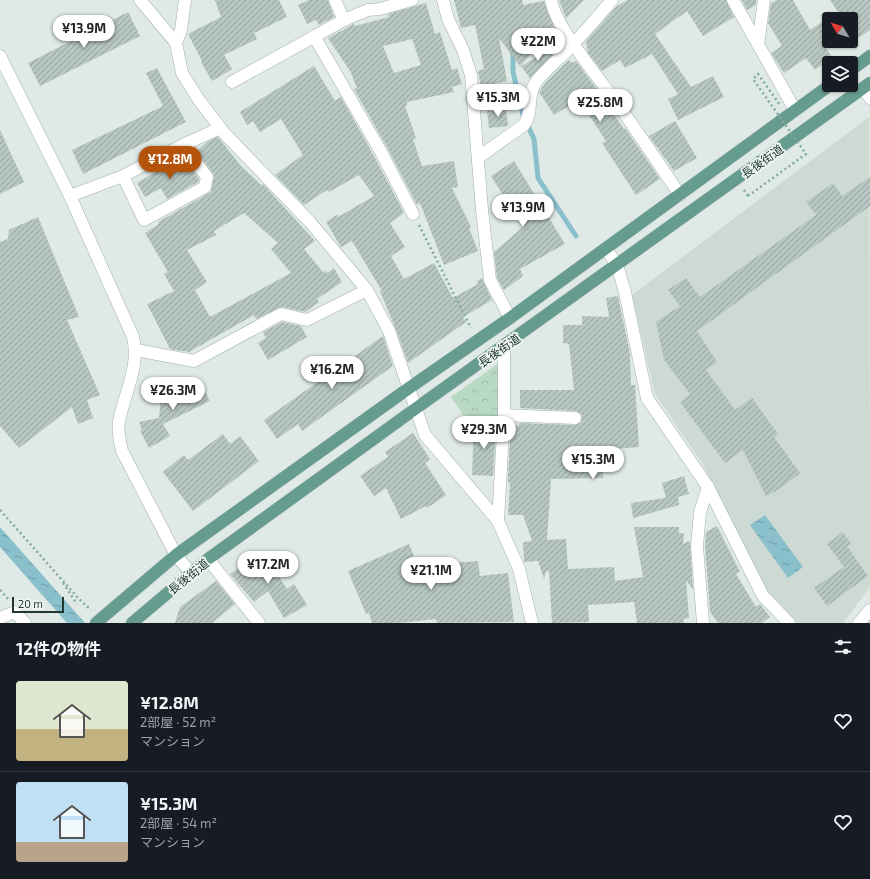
<!DOCTYPE html>
<html lang="ja">
<head>
<meta charset="utf-8">
<style>
  :root { --surface:#171b24; --page:#20242c; --text:#f1f3f6; --muted:#9ea1a6; --line:#363941; --accent:#b45309 }
  body { margin:0; font-family:"Exo 2","Noto Sans JP",sans-serif; background:var(--page); color:var(--text); height:100vh; display:flex; flex-direction:column; font-size:15px; white-space:nowrap }
  * { box-sizing:border-box; margin:0 }
  p { font-size:13px; color:var(--muted) }
  .icon { flex:none; width:22px; height:22px; fill:none; stroke:currentColor; stroke-width:2; stroke-linecap:round; stroke-linejoin:round }
  .map { position:relative; height:623px; overflow:hidden }
  .drawer { display:flex; flex-direction:column; background:var(--surface); flex:1 }
  .drawer>* { flex:none }
  .needle { width:26px; rotate:308deg }
  .controls { position:absolute; left:822px; top:12px; display:grid; gap:8px }
  .controls a { display:grid; place-items:center; width:36px; height:36px; border-radius:4px; background:var(--surface); box-shadow:0 1px 3px #0004; font-size:20px }
  .scale { position:absolute; left:12px; bottom:10px; width:52px; box-sizing:border-box; padding-left:4px; border:2px solid #213832; border-top:0; font-size:11px; line-height:14px; white-space:nowrap; color:#213832; -webkit-text-stroke:3px #eff6f2; paint-order:stroke }
  .price { position:absolute; translate:-50% -34px; padding:0 9px; border-radius:14px; background:#fff; color:#222; font-size:13px; line-height:26px; filter:drop-shadow(0 1px 2px #0008) }
  .price::after { content:''; position:absolute; left:50%; top:24px; width:12px; height:9px; margin-left:-6px; background:inherit; clip-path:polygon(0 0,100% 0,50% 100%) }
  .price.on { background:var(--accent); color:#fff }
  ul { padding:0; list-style:none }
  li { display:flex; align-items:center; gap:12px; height:100px; padding:0 16px }
  li+li { border-top:1px solid var(--line) }
  li span { display:grid; place-items:center; flex:none; width:112px; height:80px; border-radius:4px; color:#555 }
  li>.icon { margin-inline-start:auto }
  span .icon { width:48px; height:48px; fill:#fffc; stroke-width:1 }
  li b { font-size:17px }
  h2 { display:flex; justify-content:space-between; align-items:center; height:48px; padding:0 16px; font-size:17px }
  .map>svg:first-child { display:block }
  .built { fill:#cdd9d3 }
  .park { fill:url(#park-crowns) }
  .water { fill:url(#water-ripples) }
  .lines { fill:none; stroke-linecap:round; stroke-linejoin:round }
  .stream { stroke:#89c0cc; stroke-width:5 }
  .building { fill:url(#building-hatch); fill-rule:evenodd }
  .minor-casing { stroke:#a2b0ac; stroke-width:13 }
  .major-casing { stroke:#bcc3c2; stroke-width:13 }
  .path { stroke:#81ab9e; stroke-width:2.5; stroke-dasharray:2 3; stroke-linecap:butt }
  .minor { stroke:#fff; stroke-width:12 }
  .major { stroke:#659c8f; stroke-width:12 }
  .path-bridge { stroke:#81ab9e; stroke-width:2.5; stroke-dasharray:2 3; stroke-linecap:butt }
  .labels { text-anchor:middle; dominant-baseline:central; stroke-width:3.5; stroke-linejoin:round; paint-order:stroke }
  .street-label { font-size:12px; fill:#213832; stroke:#eff6f2 }
</style>
</head>
<body>
<div class="map">
<svg width="870" height="623" viewBox="0 0 870 623">
  <defs>
    <pattern id="park-crowns" width="20" height="18" patternUnits="userSpaceOnUse"><rect width="20" height="18" fill="#b8d9c2"/><path d="M2 6a3 3 0 1 1 6 0M12 15a3 3 0 1 1 6 0" fill="none" stroke="#9ebba7"/></pattern>
    <pattern id="water-ripples" width="26" height="14" patternUnits="userSpaceOnUse"><rect width="26" height="14" fill="#89c0cc"/><path d="M2 4q2-2 4 0t4 0M15 11q2-2 4 0t4 0" fill="none" stroke="#709da6"/></pattern>
    <pattern id="building-hatch" width="6" height="6" patternUnits="userSpaceOnUse"><rect width="6" height="6" fill="#b7c6c0"/><path d="M-1 1l2-2M0 6l6-6M5 7l2-2" fill="none" stroke="#94a29d"/></pattern>
  </defs>
  <rect width="100%" height="100%" fill="#dfe9e5"/>
  <!-- built -->
  <polygon class="built" points="869,117 870,587 843,623 798,623 769,593 702,463 655,394 632,295"/>
  <!-- park -->
  <polygon class="park" points="499,363 498,419 463,415 451,397"/>
  <!-- water -->
  <g class="water">
    <polygon points="765,515 803,567 788,578 750,525"/>
    <polygon points="0,527 85,623 67,623 0,547"/>
  </g>
  <g class="lines">
    <!-- stream -->
    <polyline class="stream" points="513,50 513,72 523,115 534,139 538,178 576,236"/>
  </g>
  <!-- building -->
  <g class="building">
    <polygon points="215,0 279,0 287,17 254,33 257,39 224,55 232,69 212,81 201,62 202,61 188,34 221,17"/>
    <polygon points="309,0 328,0 334,17 319,25 316,20 307,24 298,5"/>
    <polygon points="454,0 522,0 523,5 544,1 555,29 520,66 499,38 507,81 481,87 478,71 484,69 475,25 461,28"/>
    <polygon points="559,0 584,0 566,18"/>
    <polygon points="628,0 726,0 734,17 703,36 687,11 655,34 691,87 713,76 724,97 678,120 668,99 678,94 652,54 625,68 620,60 602,71 588,53 586,41 617,6"/>
    <polygon points="742,0 756,0 756,5 747,10"/>
    <polygon points="777,0 793,0 810,30 829,17 829,40 823,44 832,57 815,70 806,58 784,73 771,53 782,46 768,23 771,3"/>
    <polygon points="830,0 870,0 870,30 857,39 851,30 851,19 843,19"/>
    <path d="M426,3l9,31 5,-2 12,38 5,-2 5,16 -10,3 2,5 -47,10v3l-2,1 11,32 -3,1 9,27 32,-5 4,26 -6,1 19,39 -2,1 9,23 -34,14 -24,-62 -3,2 -29,-56 -34,-60 3,-1 -7,-17 -22,-33 26,-14 1,2 34,-9 -1,-3zM412,39l9,26 -27,8 -11,-27z"/>
    <polygon points="128,12 140,36 40,86 28,63"/>
    <polygon points="557,46 559,48 530,78 521,66"/>
    <polygon points="569,60 572,63 576,61 596,88 609,110 610,109 624,129 625,128 660,179 636,195 602,143 606,141 579,100 554,115 539,92 546,82"/>
    <polygon points="314,66 335,101 341,97 374,156 404,213 390,223 405,247 391,256 404,279 434,263 453,298 478,284 477,281 482,278 492,300 463,317 466,322 408,363 395,327 380,291 382,291 352,241 341,247 326,222 337,215 338,217 374,196 359,175 329,192 327,190 304,205 275,175 303,155 281,119 260,132 253,121 247,125 240,112"/>
    <polygon points="157,68 186,122 83,174 72,150 163,106 146,73"/>
    <polygon points="506,108 508,126 489,128 487,111"/>
    <polygon points="675,121 697,158 674,171 649,136"/>
    <polygon points="0,130 24,182 0,194"/>
    <path d="M218,137l23,29 20,19 2,-1 52,57 -11,8 19,23 2,-1 2,2 7,-5 8,14 -25,17 2,3 -14,10 -23,-5 -26,12 -2,-4 -65,37 -19,-3 -23,-45 27,-13 -10,-17 4,-2 -23,-39 14,-9 -1,-2 53,-30 3,-17 -17,-24 10,-9zM244,213l34,30 -7,6 20,24 -81,44 -15,-27 12,-8 -20,-32 29,-15 -2,-4z"/>
    <polygon points="185,160 199,179 198,182 167,199 161,188 145,197 137,183 166,166 168,169"/>
    <polygon points="514,161 565,244 520,269 523,276 504,290 497,278 494,252 523,227 491,176"/>
    <polygon points="870,177 870,206 697,331 717,362 706,370 735,410 752,398 778,434 774,437 800,473 781,488 766,496 743,450 725,463 680,402 690,394 664,360 656,322 680,306 668,290 686,278 700,297 816,215 806,202 833,183 842,196"/>
    <polygon points="38,217 79,317 67,320 100,395 87,400 93,418 78,424 72,407 19,448 0,426 0,242 8,239 9,230"/>
    <polygon points="618,296 630,354 631,385 635,385 639,447 602,450 603,478 551,479 547,540 566,539 568,569 614,567 615,581 643,577 634,527 679,527 679,533 684,533 683,544 690,541 693,590 686,580 689,618 683,619 684,623 637,623 634,602 588,605 589,622 552,623 549,571 546,571 544,579 538,561 524,562 523,542 532,541 523,515 508,515 510,483 508,482 508,476 511,425 519,426 519,423 575,425 581,422 582,415 576,411 520,408 520,390 574,390 569,344 563,343 563,325 582,325 582,316 609,317 606,298"/>
    <polygon points="282,322 301,326 307,337 268,360 258,343 266,338 263,332"/>
    <polygon points="383,336 393,366 302,431 298,424 277,439 264,420"/>
    <polygon points="199,380 210,401 163,424 170,436 149,448 140,431 142,430 139,422 159,418 161,397"/>
    <polygon points="474,424 496,425 493,476 472,475"/>
    <polygon points="413,433 430,459 425,463 446,495 427,508 426,506 401,519 386,488 374,496 360,476 388,457 385,452"/>
    <polygon points="223,434 230,444 240,436 259,461 193,511 163,472 184,455 188,460"/>
    <polygon points="684,476 689,494 678,497 679,505 633,518 631,503 666,498 662,483"/>
    <polygon points="717,526 740,572 736,574 756,607 760,604 770,617 762,623 718,623 710,612 705,546 706,532"/>
    <polygon points="843,532 851,544 847,546 868,576 827,606 814,588 844,567 827,544"/>
    <polygon points="409,544 418,566 478,561 480,576 508,573 514,622 437,623 436,619 398,623 372,623 369,613 366,614 348,571"/>
    <polygon points="262,551 287,589 294,584 307,605 284,618 268,591 254,602 230,574"/>
    <polygon points="216,581 235,604 212,623 175,623 180,607"/>
  </g>
  <g class="lines">
    <!-- minor casing -->
    <g class="minor-casing">
      <g id="minor">
        <polyline points="140,0 176,43"/>
        <polyline points="185,0 181,30 176,43 182,73 199,100 225,134 310,222 367,290 389,331 425,435 498,521 519,569 532,623"/>
        <polyline points="335,0 344,20"/>
        <polyline points="443,0 448,19 463,50 471,75 482,210 490,280 510,318"/>
        <path d="M551,0c4,26 48,78 65,102 22,30 43,62 64,93"/>
        <polyline points="733,0 795,110"/>
        <polyline points="314,36 381,152 413,214"/>
        <polyline points="758,45 764,0"/>
        <path d="M0,56l70,140 63,141c7,29 -8,55 -14,84 -2,10 1,20 3,30l54,104 15,18"/>
        <polyline points="232,82 344,20 368,10 380,9 412,0"/>
        <polyline points="863,88 870,98"/>
        <polyline points="183,145 220,128"/>
        <path d="M479,157l45,-32c10,-14 2,-29 12,-43 11,-14 26,-25 37,-38 14,-14 26,-29 39,-44"/>
        <polyline points="70,196 123,176 183,145 207,177 205,187 144,220 123,176"/>
        <polyline points="606,249 617,265 625,292 647,398 708,487 763,596 789,623"/>
        <polyline points="136,350 194,361 281,314 307,320 367,290"/>
        <polyline points="504,415 575,418"/>
        <polyline points="498,521 504,415 504,346"/>
        <polyline points="208,559 259,623"/>
        <polyline points="0,618 15,612 25,623"/>
        <polyline points="703,623 697,546 700,512 708,487"/>
        <polyline points="859,623 870,610"/>
      </g>
    </g>
    <!-- major casing -->
    <g class="major-casing">
      <g id="major">
        <polyline points="851,70 870,56"/>
        <polyline points="96,623 176,555 409,388 510,318 830,85"/>
        <polyline points="132,623 208,559 415,409 870,83"/>
      </g>
    </g>
    <!-- path -->
    <g class="path">
      <polyline points="744,190 748,196"/>
      <polyline points="419,225 471,328"/>
      <polyline points="0,510 79,599 91,610"/>
      <polyline points="63,583 77,604"/>
      <polyline points="0,590 9,600"/>
    </g>
    <!-- minor -->
    <use href="#minor" class="minor"/>
    <!-- major -->
    <use href="#major" class="major"/>
    <!-- path-bridge -->
    <polyline class="path-bridge" points="748,196 806,154 753,79 758,74 780,105"/>
  </g>
  <g class="labels">
    <!-- street labels -->
    <g class="street-label">
      <text transform="translate(762 161) rotate(-36)">長後街道</text>
      <text transform="translate(499 350) rotate(-35)">長後街道</text>
      <text transform="translate(188 576) rotate(-39)">長後街道</text>
    </g>
  </g>
</svg>
<div class="controls">
<a><svg class="needle" viewBox="-14 -14 28 28"><path d="M0-13l5 13h-10z" fill="#e53935"/><path d="M0 13l5-13h-10z" fill="#9ea1a6"/></svg></a>
<a><svg class="icon" aria-label="layers" viewBox="0 0 24 24"><path d="M12 4l9 5-9 5-9-5zM3 14l9 5 9-5"/></svg></a>
</div>
<div class="scale">20 m</div>
<b class="price" style="left:84px;top:49px">¥13.9M</b>
<b class="price" style="left:538px;top:62px">¥22M</b>
<b class="price" style="left:498px;top:118px">¥15.3M</b>
<b class="price" style="left:600px;top:123px">¥25.8M</b>
<b class="price on" style="left:170px;top:180px">¥12.8M</b>
<b class="price" style="left:523px;top:228px">¥13.9M</b>
<b class="price" style="left:332px;top:390px">¥16.2M</b>
<b class="price" style="left:173px;top:411px">¥26.3M</b>
<b class="price" style="left:484px;top:450px">¥29.3M</b>
<b class="price" style="left:593px;top:480px">¥15.3M</b>
<b class="price" style="left:268px;top:585px">¥17.2M</b>
<b class="price" style="left:431px;top:591px">¥21.1M</b>
</div>
<section class="drawer">
<h2>12件の物件<svg class="icon" aria-label="filters" viewBox="0 0 24 24"><path d="M4 7h16M4 17h16"/><circle cx="9" cy="7" r="2"/><circle cx="15" cy="17" r="2"/></svg></h2>
<ul>
<li><span style="background:linear-gradient(#dfe7d0 60%,#c2b280 0)"><svg class="icon" aria-label="home" viewBox="0 0 24 24"><path d="M3 11l9-7 9 7M6 9v11h12V9"/></svg></span><div><b>¥12.8M</b><p>2部屋 · 52 m²</p><p>マンション</p></div><svg class="icon" aria-label="heart" viewBox="0 0 24 24"><path d="M12 20l-8-8c-3-5 5-10 8-4 3-6 11-1 8 4z"/></svg></li>
<li><span style="background:linear-gradient(#bfe0f5 75%,#b9a48a 0)"><svg class="icon" aria-label="home" viewBox="0 0 24 24"><path d="M3 11l9-7 9 7M6 9v11h12V9"/></svg></span><div><b>¥15.3M</b><p>2部屋 · 54 m²</p><p>マンション</p></div><svg class="icon" aria-label="heart" viewBox="0 0 24 24"><path d="M12 20l-8-8c-3-5 5-10 8-4 3-6 11-1 8 4z"/></svg></li>
</ul>
</section>
</body>
</html>
